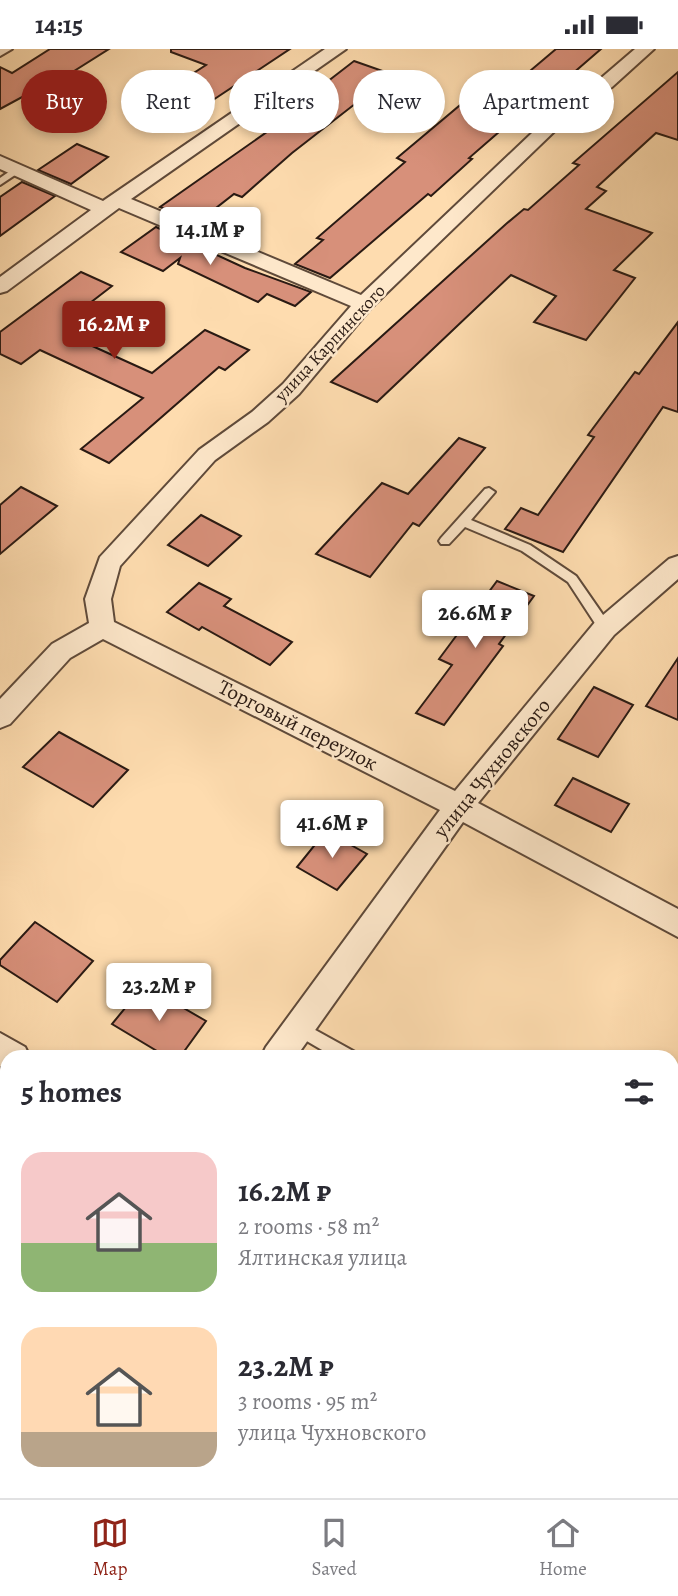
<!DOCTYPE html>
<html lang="en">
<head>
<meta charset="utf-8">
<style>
  :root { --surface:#fff; --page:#f2f2f3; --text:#2b2b33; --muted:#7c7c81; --line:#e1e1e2; --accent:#8f2418 }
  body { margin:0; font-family:Alegreya,serif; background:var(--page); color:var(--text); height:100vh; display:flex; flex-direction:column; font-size:26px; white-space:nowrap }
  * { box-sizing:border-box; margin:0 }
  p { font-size:23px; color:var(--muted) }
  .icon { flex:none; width:38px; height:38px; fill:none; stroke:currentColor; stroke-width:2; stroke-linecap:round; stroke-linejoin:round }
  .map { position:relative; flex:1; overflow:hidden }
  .side { position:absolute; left:0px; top:1001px; width:679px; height:448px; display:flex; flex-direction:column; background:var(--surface); border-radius:21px 21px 0 0; box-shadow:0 4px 10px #0003 }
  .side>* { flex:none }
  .banner { position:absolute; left:21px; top:21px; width:637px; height:63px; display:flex; gap:14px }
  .price { position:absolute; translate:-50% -60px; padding:0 16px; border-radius:7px; background:#fff; color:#222; font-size:23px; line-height:46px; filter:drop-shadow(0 2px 4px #0008) }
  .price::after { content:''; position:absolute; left:50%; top:42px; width:21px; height:16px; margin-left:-10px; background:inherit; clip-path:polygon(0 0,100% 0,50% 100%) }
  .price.selected { background:var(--accent); color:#fff }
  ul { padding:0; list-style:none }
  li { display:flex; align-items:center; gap:21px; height:175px; padding:0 21px }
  li span { display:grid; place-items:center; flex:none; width:196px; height:140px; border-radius:21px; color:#555 }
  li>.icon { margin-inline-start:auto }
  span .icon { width:84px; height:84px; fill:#fffc; stroke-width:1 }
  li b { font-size:30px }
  h2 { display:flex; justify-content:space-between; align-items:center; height:84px; padding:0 21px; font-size:30px }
  .tag { padding:0 24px; border-radius:32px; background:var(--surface); box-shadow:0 4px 10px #0003; font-size:24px; line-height:63px }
  .tag.selected { background:var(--accent); color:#fff }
  .status { display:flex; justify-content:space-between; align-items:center; height:49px; padding:0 35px; background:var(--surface); direction:ltr }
  .status svg { height:19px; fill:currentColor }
  .tabs { display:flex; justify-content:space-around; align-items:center; height:98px; border-top:2px solid var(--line); background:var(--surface); font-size:19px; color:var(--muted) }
  .tabs a { display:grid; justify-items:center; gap:4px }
  .tabs .selected { color:var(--accent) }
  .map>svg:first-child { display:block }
  .green { fill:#b9c290; stroke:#726e52; stroke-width:2 }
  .building { fill:#d7907a; stroke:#2a1a13; stroke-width:2 }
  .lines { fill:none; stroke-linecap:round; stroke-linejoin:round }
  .lane-casing { stroke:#5f4a3a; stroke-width:4 }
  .street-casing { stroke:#5f4a3a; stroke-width:4 }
  .secondary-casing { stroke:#2a1a13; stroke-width:4 }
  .primary-casing { stroke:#2a1a13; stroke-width:4 }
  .lane { fill:#fee8cb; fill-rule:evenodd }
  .street { fill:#fee8cb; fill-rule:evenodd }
  .secondary { fill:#fee8cb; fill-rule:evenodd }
  .primary { fill:#fedcaf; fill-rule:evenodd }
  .labels { text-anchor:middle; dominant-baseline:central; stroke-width:5; stroke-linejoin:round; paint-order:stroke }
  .far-street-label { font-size:18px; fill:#2a1a13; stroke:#fee8cb }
  .street-label { font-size:21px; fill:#2a1a13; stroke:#fee8cb }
</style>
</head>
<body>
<div class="status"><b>14:15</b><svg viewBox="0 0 49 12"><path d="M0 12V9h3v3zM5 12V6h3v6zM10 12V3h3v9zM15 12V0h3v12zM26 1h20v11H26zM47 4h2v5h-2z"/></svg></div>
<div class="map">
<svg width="678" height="1449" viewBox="0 0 678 1449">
  <rect width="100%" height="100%" fill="#fedcaf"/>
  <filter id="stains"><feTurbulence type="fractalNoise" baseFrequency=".00286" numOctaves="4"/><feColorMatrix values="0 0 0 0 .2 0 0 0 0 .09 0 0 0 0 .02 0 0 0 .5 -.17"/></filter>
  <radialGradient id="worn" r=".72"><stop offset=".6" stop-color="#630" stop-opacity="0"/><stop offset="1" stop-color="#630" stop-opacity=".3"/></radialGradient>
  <!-- green -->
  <polygon class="green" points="39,1442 496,1442 495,1449 34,1449"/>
  <!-- building -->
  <g class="building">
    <polygon points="50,0 109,0 63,29 59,28 0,60 0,18 12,24"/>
    <polygon points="171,0 290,0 210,53 172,38 206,16 171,3"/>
    <polygon points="556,0 601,0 534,58 530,56 469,109 472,110 431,147 428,145 330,229 295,215 323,191 317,189 405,113 397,109 465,52 478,57 509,31 517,33"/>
    <polygon points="354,12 394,26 391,28 396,29 366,53 360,51 292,104 242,148 234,145 198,173 160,158 311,52 305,50"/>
    <polygon points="678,23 678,91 656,84 597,138 606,142 586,160 652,184 614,221 635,229 586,291 534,273 556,247 511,226 377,353 331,333 506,175 524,160 528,161 579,116 573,114"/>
    <polygon points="77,95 108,108 71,135 38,121"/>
    <polygon points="22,133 55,147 0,187 0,148"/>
    <polygon points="156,178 245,219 311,243 295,257 267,245 258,253 178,215 180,209 163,222 121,203"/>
    <polygon points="81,223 112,237 77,264 90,270 68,286 152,324 205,281 249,301 225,321 219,318 109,414 81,400 143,349 40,301 21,315 0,305 0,283"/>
    <polygon points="678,273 678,363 663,358 563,503 505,480 521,459 538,466 594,388 588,386 635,323 639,325"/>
    <polygon points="459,389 485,399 419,477 413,474 370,528 316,505 382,434 408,445"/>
    <polygon points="21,438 57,457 0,505 0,456"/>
    <polygon points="201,466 241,487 208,517 168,496"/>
    <polygon points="497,532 534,547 499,595 503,597 444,676 416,664 452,616 439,610"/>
    <polygon points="199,534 231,550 224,557 292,593 270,616 202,578 199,581 167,563"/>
    <polygon points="678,609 678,671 646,657"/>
    <polygon points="594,638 633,656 598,708 558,690"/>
    <polygon points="59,683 128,721 93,758 23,718"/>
    <polygon points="573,729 629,755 611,783 555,756"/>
    <polygon points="326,782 367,805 337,841 297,818"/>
    <polygon points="35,873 93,912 57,953 0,916 0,911"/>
    <polygon points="144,936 206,972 180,1008 167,1008 112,975"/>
  </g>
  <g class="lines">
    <!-- lane casing -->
    <g class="lane-casing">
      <g id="lane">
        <polygon points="13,120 21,122 0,136 0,129"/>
        <polygon points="489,439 495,443 471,471 530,496 576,527 610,576 611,579 610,582 600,582 568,533 522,502 465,478 449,495 441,495 439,492 441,489 485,440"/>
        <polygon points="299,972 355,1003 357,1008 334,1008 293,984 291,979 293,974"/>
        <polygon points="672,1185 678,1188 678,1207 672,1204"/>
      </g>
    </g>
    <!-- street casing -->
    <g class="street-casing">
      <g id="street">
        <polygon points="0,0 12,0 0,7"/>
        <polygon points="325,0 346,0 131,150 361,246 551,66 600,30 635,0 654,0 612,38 563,74 371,259 299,345 268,373 215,411 120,517 111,550 114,573 455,742 596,572 669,510 678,507 678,530 614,586 478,754 678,860 678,888 463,773 296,1008 261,1008 266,998 440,761 103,590 70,609 10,675 0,679 0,650 52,595 89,574 85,550 100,508 199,401 252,363 283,335 351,257 119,159 7,242 0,244 0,228 91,161 0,120 0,107 103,152"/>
        <polygon points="0,984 25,998 30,1008 7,1008 7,1020 0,1017"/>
      </g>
    </g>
    <!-- secondary casing -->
    <g class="secondary-casing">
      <polygon id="secondary" points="7,1367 7,1426 0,1429 0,1370"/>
    </g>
    <!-- primary casing -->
    <g class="primary-casing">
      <g id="primary">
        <polygon points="678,1262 678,1319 672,1321 672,1265"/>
        <polygon points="672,1403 678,1405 678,1449 655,1449 651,1442 672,1442"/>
        <polygon points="546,1442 601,1442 598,1449 543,1449"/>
      </g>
    </g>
    <!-- lane -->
    <use href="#lane" class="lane"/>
    <!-- street -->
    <use href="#street" class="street"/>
    <!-- secondary -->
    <use href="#secondary" class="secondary"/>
    <!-- primary -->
    <use href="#primary" class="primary"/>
  </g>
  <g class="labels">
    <!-- far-street labels -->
    <g class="far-street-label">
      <text transform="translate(330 294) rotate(-47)">улица Карпинского</text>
    </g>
    <!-- street labels -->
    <g class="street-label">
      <text transform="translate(298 676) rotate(27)">Торговый переулок</text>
      <text transform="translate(492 719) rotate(-51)">улица Чухновского</text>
    </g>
  </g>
  <rect width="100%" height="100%" filter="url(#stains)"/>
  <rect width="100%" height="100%" fill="url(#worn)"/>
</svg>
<b class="price" style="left:210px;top:218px">14.1M ₽</b>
<b class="price selected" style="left:114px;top:312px">16.2M ₽</b>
<b class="price" style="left:475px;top:601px">26.6M ₽</b>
<b class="price" style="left:332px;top:811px">41.6M ₽</b>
<b class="price" style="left:159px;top:974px">23.2M ₽</b>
<div class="banner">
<a class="tag selected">Buy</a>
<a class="tag">Rent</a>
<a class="tag">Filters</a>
<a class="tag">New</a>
<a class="tag">Apartment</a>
</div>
<section class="side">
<h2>5 homes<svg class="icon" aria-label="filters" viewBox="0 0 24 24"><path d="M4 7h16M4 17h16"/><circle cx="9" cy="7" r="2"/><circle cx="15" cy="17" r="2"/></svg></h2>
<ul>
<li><span style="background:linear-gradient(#f6c9c9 65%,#8fb573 0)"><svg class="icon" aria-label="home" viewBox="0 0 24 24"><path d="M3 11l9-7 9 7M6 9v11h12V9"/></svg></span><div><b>16.2M ₽</b><p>2 rooms · 58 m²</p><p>Ялтинская улица</p></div></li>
<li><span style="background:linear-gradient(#ffd9b3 75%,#b9a48a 0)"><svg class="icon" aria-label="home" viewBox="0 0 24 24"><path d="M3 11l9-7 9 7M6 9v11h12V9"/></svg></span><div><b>23.2M ₽</b><p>3 rooms · 95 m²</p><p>улица Чухновского</p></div></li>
</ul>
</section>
</div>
<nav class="tabs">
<a class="selected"><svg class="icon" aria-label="map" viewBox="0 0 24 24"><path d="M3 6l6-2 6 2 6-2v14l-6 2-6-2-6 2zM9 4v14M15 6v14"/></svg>Map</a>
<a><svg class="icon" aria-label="saved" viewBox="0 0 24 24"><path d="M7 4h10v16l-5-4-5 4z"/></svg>Saved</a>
<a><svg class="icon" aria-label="home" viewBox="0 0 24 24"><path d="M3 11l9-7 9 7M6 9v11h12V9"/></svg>Home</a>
</nav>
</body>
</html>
